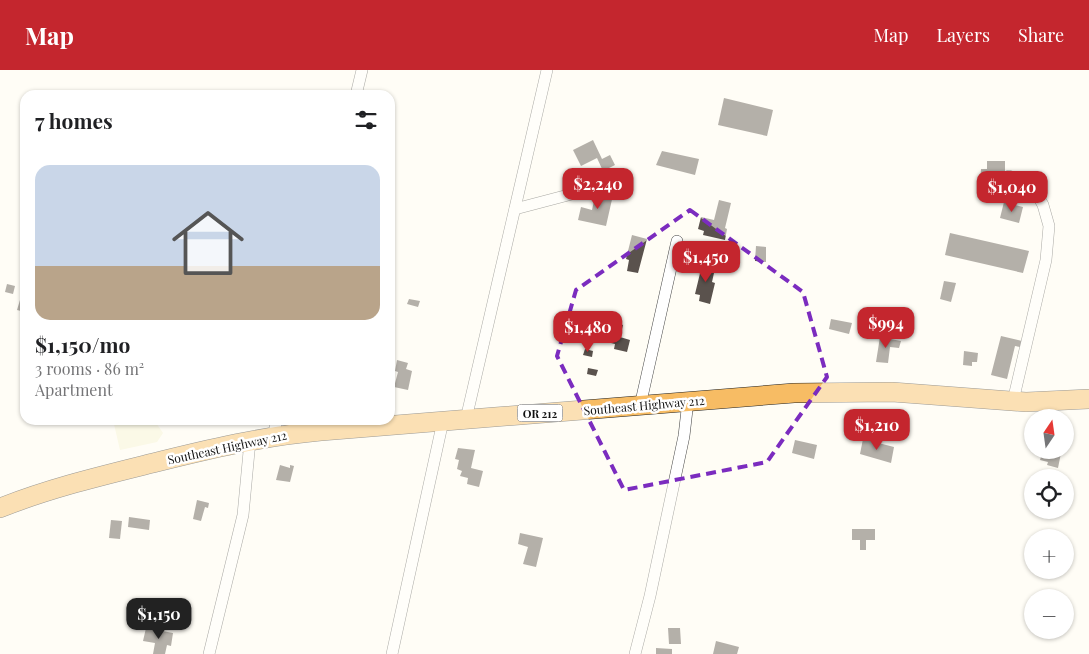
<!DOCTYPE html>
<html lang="en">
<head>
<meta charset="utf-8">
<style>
  :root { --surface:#fff; --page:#f2f2f2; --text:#202124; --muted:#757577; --line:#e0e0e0; --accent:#c4262e }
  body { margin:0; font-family:"Playfair Display",serif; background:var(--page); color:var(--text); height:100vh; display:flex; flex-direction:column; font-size:19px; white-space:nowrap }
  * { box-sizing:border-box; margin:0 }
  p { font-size:16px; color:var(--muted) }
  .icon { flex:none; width:28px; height:28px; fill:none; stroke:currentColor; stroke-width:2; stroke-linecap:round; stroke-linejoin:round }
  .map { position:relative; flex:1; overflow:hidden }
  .panel { position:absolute; left:20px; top:20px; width:375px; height:335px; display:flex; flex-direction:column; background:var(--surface); border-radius:15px; box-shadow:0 1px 4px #0004 }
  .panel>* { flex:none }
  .needle { width:32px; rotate:13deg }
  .tools { position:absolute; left:1024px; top:339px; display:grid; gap:10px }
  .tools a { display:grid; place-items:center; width:50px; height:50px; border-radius:50%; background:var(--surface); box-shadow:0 1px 4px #0004; font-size:25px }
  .price { position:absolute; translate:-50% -42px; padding:0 11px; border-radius:10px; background:var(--accent); color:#fff; font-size:16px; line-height:32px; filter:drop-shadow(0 1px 2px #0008) }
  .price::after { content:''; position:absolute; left:50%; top:30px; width:15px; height:11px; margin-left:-8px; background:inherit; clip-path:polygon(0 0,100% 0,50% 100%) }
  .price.active { background:#222; color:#fff }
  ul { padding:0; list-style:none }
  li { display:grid; align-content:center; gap:10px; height:265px; padding:0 15px }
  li+li { border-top:1px solid var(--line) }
  li span { display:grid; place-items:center; height:155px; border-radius:15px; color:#555 }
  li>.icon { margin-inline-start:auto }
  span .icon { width:90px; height:90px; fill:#fffc; stroke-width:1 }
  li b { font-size:21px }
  h2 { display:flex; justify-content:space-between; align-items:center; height:60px; padding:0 15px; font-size:21px }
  header { display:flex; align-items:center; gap:30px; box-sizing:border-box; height:70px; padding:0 25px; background:var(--accent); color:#fff }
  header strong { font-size:24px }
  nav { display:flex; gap:28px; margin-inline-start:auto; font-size:18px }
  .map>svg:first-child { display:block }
  .farmland { fill:#f6f3d4 }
  .building { fill:#5a524d }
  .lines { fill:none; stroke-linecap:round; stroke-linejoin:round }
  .minor-casing { stroke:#444; stroke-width:12 }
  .trunk-casing { stroke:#222; stroke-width:20 }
  .minor { stroke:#fff; stroke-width:11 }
  .trunk { stroke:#f7bc64; stroke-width:19 }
  .marked { fill:none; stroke:#7b2cbf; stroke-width:4; stroke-dasharray:10 6; stroke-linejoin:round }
  .labels { text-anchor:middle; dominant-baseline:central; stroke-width:5; stroke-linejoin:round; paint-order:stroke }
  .shield { fill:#fff; stroke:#585858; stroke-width:1 }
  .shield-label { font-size:11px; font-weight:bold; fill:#111 }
  .street-label { font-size:12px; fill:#111; stroke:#fff }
</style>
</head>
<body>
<header>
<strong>Map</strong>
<nav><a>Map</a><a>Layers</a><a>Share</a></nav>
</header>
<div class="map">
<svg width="1089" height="584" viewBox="0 0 1089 584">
  <rect width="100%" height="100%" fill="#fffdf5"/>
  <!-- farmland -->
  <polygon class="farmland" points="133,350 154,350 163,363 157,372 120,380 114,354"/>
  <!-- building -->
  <g class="building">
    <polygon points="724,28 773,40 767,66 718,55"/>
    <polygon points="593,70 602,89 610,85 615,95 603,101 597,88 581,96 573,80"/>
    <polygon points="662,81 699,89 695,105 656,95"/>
    <polygon points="987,91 1005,91 1005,117 1001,118 1000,129 985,129 985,116 980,116 981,99 987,99"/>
    <polygon points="596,121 613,125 606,156 578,150 581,137 592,140"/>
    <polygon points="719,130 731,133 725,158 727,159 725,170 703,165 704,161 698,159 701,147 714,150"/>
    <polygon points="1004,132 1023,137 1019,153 1000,148"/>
    <polygon points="950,163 1029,181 1023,203 945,185"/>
    <polygon points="632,165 647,169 638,203 627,201 629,190 626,189"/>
    <polygon points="756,176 766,177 766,192 755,191"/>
    <polygon points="703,191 716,194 712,212 715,213 710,234 699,231 700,225 695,224"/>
    <polygon points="944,211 956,213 951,232 940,229"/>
    <polygon points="7,214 15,216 13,224 5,222"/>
    <polygon points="409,229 420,231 418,237 407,234"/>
    <polygon points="20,230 25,231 25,242 17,240"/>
    <polygon points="831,249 852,253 849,264 829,259"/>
    <polygon points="608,251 623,255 620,267 630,270 627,282 614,279 615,274 603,271"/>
    <polygon points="1001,266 1022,271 1020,277 1015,276 1007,309 991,305"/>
    <polygon points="880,267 901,271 899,278 890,277 888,293 876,292"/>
    <polygon points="585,279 593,281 592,287 583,285"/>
    <polygon points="964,281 978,283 977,292 972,292 972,296 963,295"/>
    <polygon points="397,290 408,293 406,299 412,301 408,320 394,317 398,302 395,301"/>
    <polygon points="588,298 598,300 596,306 587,304"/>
    <polygon points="863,369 894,377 891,393 860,384"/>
    <polygon points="795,370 817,375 814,389 792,383"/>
    <polygon points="458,378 475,380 471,398 483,401 479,417 467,414 468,408 460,406 462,401 457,399 459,390 455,389"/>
    <polygon points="1043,380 1061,383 1058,398 1047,395 1048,392 1040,390"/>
    <polygon points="280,395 290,398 290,395 294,396 290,412 276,410"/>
    <polygon points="197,430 209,433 208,438 205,437 201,451 193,449"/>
    <polygon points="129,447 150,450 149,460 128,457"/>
    <polygon points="111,450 122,451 120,469 109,468"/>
    <polygon points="852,459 875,459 875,470 866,470 866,480 860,480 860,470 852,470"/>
    <polygon points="520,463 543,468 536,497 523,494 528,477 518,474"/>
    <polygon points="146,558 173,563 171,576 167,575 165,584 153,584 155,573 143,571"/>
    <polygon points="668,558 680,558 681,574 669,574"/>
    <polygon points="716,571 739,577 737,584 713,584"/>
    <polygon points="656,578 672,579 672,584 656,584"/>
  </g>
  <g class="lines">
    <!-- minor casing -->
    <g class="minor-casing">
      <g id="minor">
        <polyline points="356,25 362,0"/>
        <polyline points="1009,106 1032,115 1043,135 1049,156 1046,190 1013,331"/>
        <polyline points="515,139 572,124 590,117"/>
        <polyline points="640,336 677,171"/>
        <polyline points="466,349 547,0"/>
        <polyline points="273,366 277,350"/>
        <polyline points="209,584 243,445 250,371"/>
        <polyline points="392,584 443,351"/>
        <polyline points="635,584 650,526 684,366 688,331"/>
      </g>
    </g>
    <!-- trunk casing -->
    <g class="trunk-casing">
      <path id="trunk" d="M0,438c50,-20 101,-32 153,-45 56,-14 111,-27 168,-32l473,-38 98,-1 134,10 63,-3"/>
    </g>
    <!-- minor -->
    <use href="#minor" class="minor"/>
    <!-- trunk -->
    <use href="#trunk" class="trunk"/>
  </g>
  <!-- marked area -->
  <path d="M0 0H1089V584H0ZM690,140l113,82 24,85 -60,85 -143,28 -67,-134 19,-66z" fill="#fffdf5" fill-opacity=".55" fill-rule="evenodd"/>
  <path class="marked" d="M690,140l113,82 24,85 -60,85 -143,28 -67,-134 19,-66z"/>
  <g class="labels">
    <!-- shield labels -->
    <rect class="shield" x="517.5" y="334.5" width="45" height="17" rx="4"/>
    <g class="shield-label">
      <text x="540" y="343">OR 212</text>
    </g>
    <!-- street labels -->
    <g class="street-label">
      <text transform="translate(644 335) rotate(-5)">Southeast Highway 212</text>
      <text transform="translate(227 377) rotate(-12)">Southeast Highway 212</text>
    </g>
  </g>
</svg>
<div class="tools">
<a><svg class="needle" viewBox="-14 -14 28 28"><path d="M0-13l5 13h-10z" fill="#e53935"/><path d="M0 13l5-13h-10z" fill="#757577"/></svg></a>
<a><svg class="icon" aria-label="locate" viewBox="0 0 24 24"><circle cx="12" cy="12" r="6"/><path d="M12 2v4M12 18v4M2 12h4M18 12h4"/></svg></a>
<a>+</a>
<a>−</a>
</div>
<b class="price" style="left:598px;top:140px">$2,240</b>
<b class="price" style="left:1012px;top:143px">$1,040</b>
<b class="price" style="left:706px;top:213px">$1,450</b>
<b class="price" style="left:886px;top:279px">$994</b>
<b class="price" style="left:588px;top:283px">$1,480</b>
<b class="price" style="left:877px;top:381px">$1,210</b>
<b class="price active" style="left:159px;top:570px">$1,150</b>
<section class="panel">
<h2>7 homes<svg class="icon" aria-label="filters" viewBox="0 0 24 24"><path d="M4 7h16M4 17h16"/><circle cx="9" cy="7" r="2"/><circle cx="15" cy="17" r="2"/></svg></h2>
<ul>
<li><span style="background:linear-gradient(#c9d6e8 65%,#b9a48a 0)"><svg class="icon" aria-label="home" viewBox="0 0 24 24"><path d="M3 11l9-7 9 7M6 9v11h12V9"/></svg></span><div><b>$1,150/mo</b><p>3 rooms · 86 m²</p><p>Apartment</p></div></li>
</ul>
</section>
</div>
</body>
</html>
